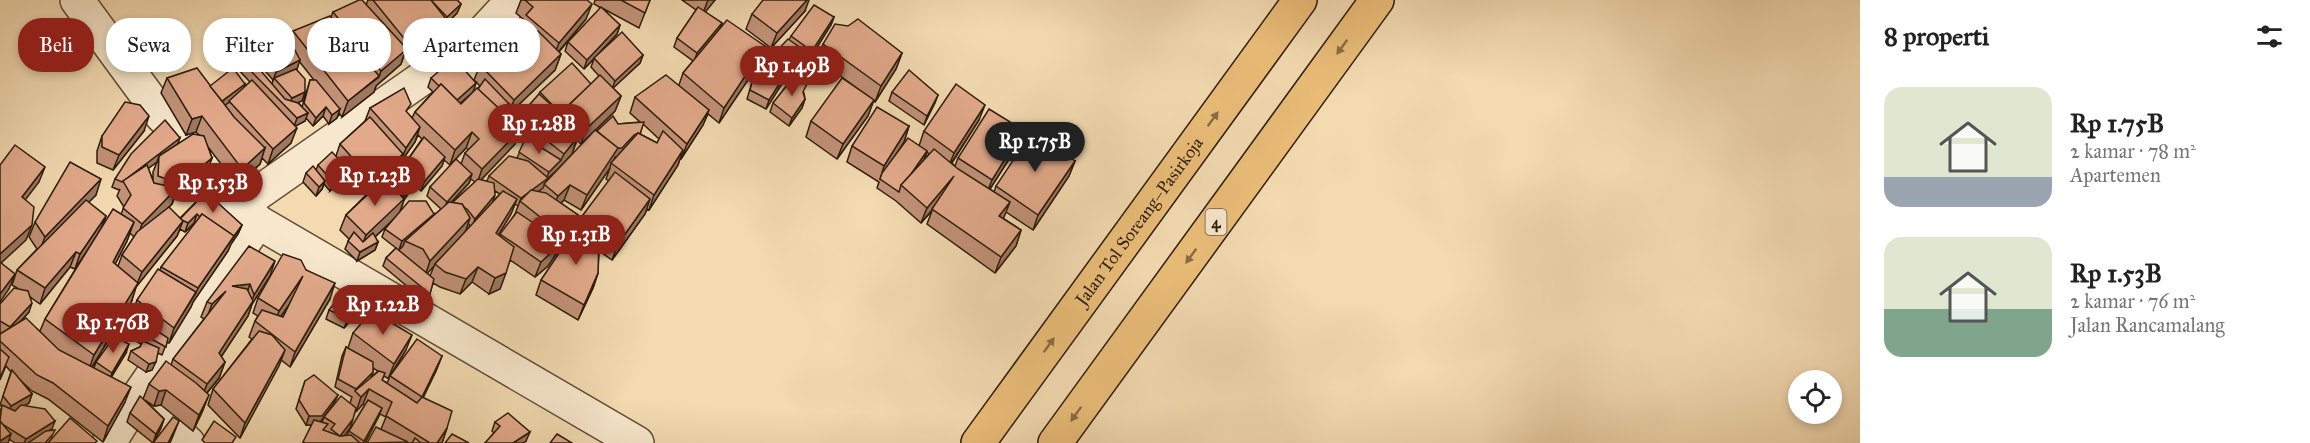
<!DOCTYPE html>
<html lang="id">
<head>
<meta charset="utf-8">
<style>
  :root { --surface:#fff; --page:#f2f2f2; --text:#222; --muted:#767676; --accent:#8f2418 }
  body { margin:0; font-family:"IM FELL Great Primer",serif; background:var(--page); color:var(--text); height:100vh; display:flex; flex-direction:column; font-size:22px; white-space:nowrap }
  * { box-sizing:border-box; margin:0 }
  p { font-size:20px; color:var(--muted) }
  .icon { flex:none; width:33px; height:33px; fill:none; stroke:currentColor; stroke-width:2; stroke-linecap:round; stroke-linejoin:round }
  .map { position:relative; flex:1; overflow:hidden }
  .sheet { display:flex; flex-direction:column; background:var(--surface); width:450px }
  .sheet>* { flex:none }
  .guide { position:absolute; left:18px; top:18px; width:570px; height:54px; display:flex; gap:12px }
  .fabs { position:absolute; left:1788px; top:370px; display:grid; gap:12px }
  .fabs a { display:grid; place-items:center; width:54px; height:54px; border-radius:50%; background:var(--surface); box-shadow:0 3px 9px #0003; font-size:30px }
  .price { position:absolute; translate:-50% -51px; padding:0 14px; border-radius:21px; background:var(--accent); color:#fff; font-size:20px; line-height:39px; filter:drop-shadow(0 2px 3px #0008) }
  .price::after { content:''; position:absolute; left:50%; top:36px; width:18px; height:14px; margin-left:-9px; background:inherit; clip-path:polygon(0 0,100% 0,50% 100%) }
  .price.current { background:#222; color:#fff }
  ul { padding:0; list-style:none }
  li { display:flex; align-items:center; gap:18px; height:150px; padding:0 24px }
  li span { display:grid; place-items:center; flex:none; width:168px; height:120px; border-radius:18px; color:#555 }
  li>.icon { margin-inline-start:auto }
  span .icon { width:72px; height:72px; fill:#fffc; stroke-width:1 }
  li b { font-size:26px }
  h2 { display:flex; justify-content:space-between; align-items:center; height:72px; padding:0 24px; font-size:26px }
  .pill { padding:0 21px; border-radius:24px; background:var(--surface); box-shadow:0 3px 9px #0003; font-size:21px; line-height:54px }
  .pill.current { background:var(--accent); color:#fff }
  main { display:flex; flex:1; min-height:0 }
  .map>svg:first-child { display:block }
  .lines { fill:none; stroke-linecap:round; stroke-linejoin:round }
  .street-casing { stroke:#5e4c34; stroke-width:36 }
  .highway-casing { stroke:#2c1c0b; stroke-width:36 }
  .street { stroke:#f7e7cc; stroke-width:33 }
  .highway { stroke:#eabd78; stroke-width:33 }
  .wall { fill:#c29278; stroke:#2c1c0b; stroke-width:1.5; fill-rule:evenodd }
  .shaded-wall { fill:#9e7761; stroke:#2c1c0b; stroke-width:1.5 }
  .building { fill:#e2aa8b; stroke:#2c1c0b; stroke-width:1.5 }
  .oneway { fill:#8b6c42 }
  .labels { text-anchor:middle; dominant-baseline:central; stroke-width:4.5; stroke-linejoin:round; paint-order:stroke }
  .shield { fill:#f7e7cc; stroke:#695945; stroke-width:1.5 }
  .shield-label { font-size:16px; font-weight:bold; fill:#2c1c0b }
  .street-label { font-size:18px; fill:#2c1c0b; stroke:#f7e7cc }
</style>
</head>
<body>
<main>
<div class="map">
<svg width="1860" height="443" viewBox="0 0 1860 443">
  <rect width="100%" height="100%" fill="#f3dab1"/>
  <filter id="stains"><feTurbulence type="fractalNoise" baseFrequency=".00333" numOctaves="4"/><feColorMatrix values="0 0 0 0 .2 0 0 0 0 .09 0 0 0 0 .02 0 0 0 .5 -.17"/></filter>
  <radialGradient id="worn" r=".72"><stop offset=".6" stop-color="#630" stop-opacity="0"/><stop offset="1" stop-color="#630" stop-opacity=".3"/></radialGradient>
  <g class="lines">
    <!-- street casing -->
    <g class="street-casing">
      <g id="street">
        <polyline points="77,0 162,116 197,150 241,205 258,222 637,443"/>
        <polyline points="241,205 474,42 513,0"/>
        <polyline points="137,398 188,443"/>
        <polyline points="109,443 137,398 258,222"/>
      </g>
    </g>
    <!-- highway casing -->
    <g class="highway-casing">
      <g id="highway">
        <path id="s1" d="M978,443l322,-443"/>
        <polyline points="1055,443 1377,0"/>
      </g>
    </g>
    <!-- street -->
    <use href="#street" class="street"/>
    <!-- highway -->
    <use href="#highway" class="highway"/>
  </g>
  <!-- wall -->
  <g class="wall">
    <path d="M368,0h89l4,4 -4,9 -13,13 -1,-1 -3,9 -36,21 -3,9 -25,22 -2,6 -32,25 -3,-4 -2,5 -8,6 -6,-8 -10,10 -7,-8 -1,3 -10,5 -4,17 -23,21 -6,-6 -2,6 -23,21 -29,-38 4,11 -6,15 -32,26 -2,5 -5,5 13,9 25,-25 -7,-5 3,-9 22,3 -3,8 -6,10 28,25 -4,9 -7,10 -3,7 -35,51 -2,5 -22,36 -2,-1 -5,13 -4,-2 -6,17 -6,2 -18,-12 3,-9 9,-4 1,-3 -22,-13 3,-8 10,-9 5,-14 23,-30 1,-3 34,-43 -1,-1 -9,9 -5,-3 -3,7 -41,51 -5,16 -39,64 2,1 2,-6 30,-9 -15,24 14,25 -22,40 -55,-43 -16,-8 -13,-12 13,15 -3,9 -5,3 28,23 -2,1 2,8 44,5h-81l-6,-4 -1,4h-8v-32l2,-4 -2,-2 11,-33 -5,-6 -6,14v-46l1,-1 -1,-1v-28l17,-16 -5,-3 5,-15 20,-21 -8,-12 6,-15 61,-27 -8,7 18,14 -4,11 19,-13 3,-7 -7,-11 3,-7 -1,1 -7,-3 3,-8 63,-35 21,-9 -3,-3 -10,3 -25,-42 6,-15 43,8 35,-2 -2,4 7,-6 -12,-13 3,-8 31,23 1,-4 -20,-23 3,-9 33,-5 4,-12 38,-14 2,-5 33,-7zM299,61l15,19h-4l-8,27 -4,-5 4,-1 3,-9 -12,-22 4,-1zM157,162l-4,10v8l-5,-12zM130,233l4,4 -12,18 -4,11 -3,-2 12,-23zM84,255l-39,64 -5,12 -19,-10 8,-9 1,-15 10,7 30,-37 5,2z"/>
    <path d="M521,0h66l-1,19 -27,33 2,2 -6,16 -47,45 -2,-3 -2,1 12,11 2,-6 21,-24 1,-2 51,-8 8,-8 -8,-9 3,-8 -10,10 -19,-18 3,-9 33,-34 -7,-4 1,-4h55l-11,28 -37,-20 18,17 -3,9 -21,22 47,-1 -3,8 -27,25 8,8 -6,15 -19,19 1,1 21,-7 22,-2 -10,-9 5,-16 44,-12 4,-12 10,-12 -19,-14 3,-9 19,-28 -14,-10h33l-10,12 17,11 -2,7 45,16 -5,16 -41,61 -11,-9 -5,11 -22,34 -1,-1 -2,7 -29,45 -2,-1 -2,5 -33,46 -13,-9 -1,22 -5,15 -15,32 -42,-25 5,-15 36,-54 3,-7 29,-38 -3,-2 4,-11 -29,42 -17,-10 -3,3 17,12 -6,15 -24,36 -13,11 -25,-17 -10,29 -11,5 -17,-12 -12,12 -20,-7 -7,-4 -6,20 -44,-37 3,-8 10,-10 -14,-11 3,-8 7,-8 -17,16 3,5 -3,8 -18,11 -12,-12 4,-10 -9,-9 6,-15 20,-20 -19,-22 -2,5 -15,13 -6,-7 -2,5 -6,7 -13,-14 3,-9 10,-3 2,-5 18,-9 4,-12 25,-23 5,-13 37,5 5,5 3,-6 18,-20 -5,-5 3,-9 45,5 -3,9 -13,11 1,1 19,-18 -6,-6 6,-15 39,-16 11,-10 -10,-8 4,-11 -8,-7zM643,124l16,15 -2,4 -17,-9zM594,132l-48,50 1,-3 11,-10 14,-15 5,-14 4,4zM418,135l4,4 -18,26 -1,4 -5,-1 2,-5 15,-21zM518,137l6,5 -7,16 -28,18 -2,5 -6,-1 34,-36zM466,148l3,2 -4,3 -4,11 -31,23 -3,9 14,13 -8,7 -33,-4 4,-12 10,-15 7,6 21,-25 2,-6 6,5zM471,179l4,3 -23,21h-1l18,-20zM495,191l5,3 -7,7zM515,204l3,2 -3,8 -15,22 -2,-1 13,-21zM468,223l2,3 -5,5zM434,266l-4,10 -3,-3z"/>
    <polygon points="805,11 771,48 746,29 752,14"/>
    <polygon points="834,17 831,25 809,60 804,56 788,84 804,93 805,99 802,108 789,126 770,112 773,103 788,84 783,81 766,109 747,99 754,75 767,64 769,59 789,40 791,36"/>
    <polygon points="823,44 902,53 896,69 875,102 873,101 868,116 837,159 806,137 811,121 868,96 817,59"/>
    <polygon points="892,92 938,95 924,125 889,101"/>
    <path d="M979,120l-27,43 3,3 3,-8 60,-13 -28,44 4,3 2,-6 79,-25 -6,15 -36,54 -27,-18 -3,6 18,12 -5,16 -21,27 -68,-49 5,-13 -11,12 -25,-22 -19,-13 2,-6 -32,-20 5,-16 57,-20 -5,16 -10,14 25,-10 5,-15zM927,152l2,2 -5,6z"/>
    <polygon points="144,131 113,170 97,163 97,151 102,136"/>
    <path d="M306,270l24,29 -40,68 -9,-7 -41,78 -32,-33 5,-16 39,-50 -3,-2 6,-16 3,-5 -5,-3 5,-15zM290,303l-7,14 -2,-1z"/>
    <polygon points="270,276 252,304 248,316 221,357 225,362 219,378 207,393 203,410 193,431 161,405 154,406 145,400 164,419 161,428 153,443 127,422 130,413 143,399 149,384 171,365 173,359 204,319 201,317 207,302"/>
    <polygon points="329,310 360,310 344,328 326,319"/>
    <path d="M353,333l53,17 -12,20 48,-14 -6,15 -13,27 24,30 -5,15h-75l14,-14 5,-12 -6,-3 -15,29h-62l9,-18h-6l-10,-16 9,-28 33,14 -4,8 -13,19h1l2,-5 26,-14 2,-6 -17,-10 7,-31 4,-9 2,1zM373,368l5,3 -7,6 2,-5zM384,376l5,3 -2,4 -5,-3zM363,404l2,1 -16,26 -2,5h-3l6,-8 5,-16z"/>
    <polygon points="495,422 526,441 523,443 485,443 494,433 492,431"/>
  </g>
  <!-- shaded-wall -->
  <g class="shaded-wall">
    <polygon points="708,0 715,0 702,16"/>
    <polygon points="807,0 809,0 805,11 771,48 777,33"/>
    <polygon points="461,4 457,13 444,26 447,17"/>
    <polygon points="592,4 586,19 553,58 559,43"/>
    <polygon points="834,17 831,25 809,60 812,51"/>
    <polygon points="446,19 440,34 404,55 401,64 376,86 374,92 342,117 348,101 379,77 381,71 403,52 407,42"/>
    <polygon points="722,23 719,32 694,62 697,53"/>
    <polygon points="620,25 617,34 584,69 587,60"/>
    <polygon points="765,46 760,62 719,123 724,108"/>
    <polygon points="805,51 802,60 788,85 791,76"/>
    <polygon points="902,53 896,69 875,102 881,86"/>
    <polygon points="561,54 555,70 508,115 514,100"/>
    <polygon points="643,55 640,63 612,89 615,81"/>
    <polygon points="300,60 297,69 275,79 274,78 273,81 276,72"/>
    <polygon points="785,75 782,84 766,109 769,100"/>
    <polygon points="476,83 473,92 450,112 454,103"/>
    <polygon points="245,84 242,93 217,111 220,103"/>
    <polygon points="591,85 566,108 563,115 559,113"/>
    <polygon points="305,92 302,101 289,106 292,98"/>
    <polygon points="938,95 935,103 924,125 927,116"/>
    <polygon points="621,96 615,111 581,144 586,129"/>
    <polygon points="805,99 802,108 789,126 792,118"/>
    <polygon points="874,100 868,116 837,159 843,144"/>
    <polygon points="509,104 506,112 495,117 498,108"/>
    <polygon points="985,105 979,120 948,168 954,153"/>
    <polygon points="326,107 323,116 313,126 316,118"/>
    <polygon points="340,109 337,118 329,124 332,115"/>
    <polygon points="709,110 703,125 681,159 687,144"/>
    <polygon points="308,113 305,121 294,127 297,118"/>
    <polygon points="149,116 144,131 113,170 119,155"/>
    <polygon points="202,116 196,132 186,135 192,119"/>
    <polygon points="909,126 904,142 880,180 884,166"/>
    <polygon points="420,127 415,142 400,163 406,148"/>
    <polygon points="297,128 291,143 268,164 273,149"/>
    <polygon points="521,129 515,144 477,184 482,169"/>
    <polygon points="1023,130 1018,145 986,195 992,180"/>
    <polygon points="472,132 466,148 450,165 455,150"/>
    <polygon points="640,134 619,157 615,157 613,164 611,163 610,168 581,210 587,195 615,148 634,135"/>
    <polygon points="180,138 177,146 159,156 157,162 126,185 123,181"/>
    <polygon points="577,138 572,154 558,169 547,179 543,188 523,203 520,201 518,206 521,198 546,179 549,172 561,160 564,154"/>
    <polygon points="265,148 260,164 237,185 242,169"/>
    <polygon points="683,150 678,165 649,210 654,195"/>
    <polygon points="927,151 924,160 903,186"/>
    <polygon points="403,154 398,169 367,196 373,181"/>
    <polygon points="445,157 442,166 421,191 424,182"/>
    <polygon points="212,158 206,173 174,199 180,184"/>
    <polygon points="1075,161 1069,176 1033,230 1038,215"/>
    <polygon points="45,167 39,182 16,212 22,197"/>
    <polygon points="348,169 345,178 330,191 333,182"/>
    <polygon points="472,174 469,183 443,211 447,202"/>
    <polygon points="954,176 948,191 921,223 927,208"/>
    <polygon points="417,177 414,185 404,200 399,214 360,251 366,235 403,198"/>
    <polygon points="101,179 96,195 39,252 45,237"/>
    <polygon points="325,181 322,189 316,196 319,187"/>
    <polygon points="223,182 220,190 214,200 217,191"/>
    <polygon points="570,185 564,200 552,211 558,196"/>
    <polygon points="177,188 172,204 137,239 142,224"/>
    <polygon points="495,195 492,204 472,227 475,219"/>
    <polygon points="517,199 511,214 490,249 496,233"/>
    <polygon points="650,199 645,214 612,260 618,244"/>
    <polygon points="1010,202 1004,217 993,231 999,216"/>
    <polygon points="197,214 194,223 185,232 188,223"/>
    <polygon points="434,214 431,223 405,241 403,246 399,250 402,241"/>
    <polygon points="578,215 572,230 548,266 535,277 541,262"/>
    <polygon points="106,216 100,231 75,269 80,254"/>
    <polygon points="470,218 465,233 435,264 434,266 425,276 430,261"/>
    <polygon points="183,221 177,236 136,287 131,303 87,375 94,355 137,284 142,272"/>
    <polygon points="134,222 127,241 106,282 113,262"/>
    <polygon points="32,225 26,240 0,264 0,254"/>
    <polygon points="242,225 238,234 231,244 228,251 193,302 191,307 169,343 174,328 196,293 198,288"/>
    <polygon points="1021,230 1016,246 995,273 1001,257"/>
    <polygon points="378,242 375,250 357,261 360,252"/>
    <polygon points="76,252 70,267 40,304 45,288"/>
    <polygon points="275,261 270,276 252,304 248,316 213,369 219,353 250,306 254,295"/>
    <polygon points="478,267 472,282 460,294 466,279"/>
    <polygon points="506,273 500,289 489,294 495,278"/>
    <polygon points="598,273 593,288 578,320 584,305"/>
    <polygon points="15,274 9,289 0,302 0,294"/>
    <polygon points="303,276 298,292 274,326 279,311"/>
    <polygon points="335,283 330,299 290,367 295,352"/>
    <polygon points="250,284 245,299 232,286"/>
    <polygon points="226,291 206,320 212,304"/>
    <polygon points="364,302 360,310 344,328 348,319"/>
    <polygon points="32,303 29,312 7,336 10,327"/>
    <polygon points="412,335 406,350 388,379 394,364"/>
    <polygon points="129,344 126,353 109,381 112,373"/>
    <polygon points="285,350 279,366 240,438 245,423"/>
    <polygon points="442,356 436,371 416,412 422,397"/>
    <polygon points="156,362 152,370 146,372 149,364"/>
    <polygon points="225,362 219,378 201,400 207,384"/>
    <polygon points="373,372 370,380 355,391 356,389"/>
    <polygon points="131,387 125,402 103,442 108,426"/>
    <polygon points="369,389 363,404 356,412 361,397"/>
    <polygon points="166,390 161,405 154,406 159,391"/>
    <polygon points="32,394 29,403 8,415 11,406"/>
    <polygon points="209,395 203,410 193,431 199,415"/>
    <polygon points="338,395 334,403 318,425 306,425 309,416"/>
    <polygon points="382,408 379,416 365,443 363,443"/>
    <polygon points="164,419 161,428 153,443 156,434"/>
    <polygon points="353,419 350,428 339,443 340,436"/>
    <polygon points="55,421 52,429 30,443 24,443 26,439"/>
    <polygon points="179,421 173,436 170,443 168,443"/>
    <polygon points="447,428 442,443 437,443"/>
    <polygon points="530,432 526,441 523,443 513,443"/>
    <polygon points="11,434 8,443 0,443 0,441"/>
  </g>
  <!-- building -->
  <g class="building">
    <polygon points="359,0 362,0 407,49 381,71 333,12"/>
    <polygon points="373,0 431,0 446,19 407,42"/>
    <polygon points="431,0 457,0 461,4 447,17"/>
    <polygon points="525,0 587,0 592,4 559,43 526,15 533,7"/>
    <polygon points="621,0 650,0 645,13"/>
    <polygon points="763,0 807,0 777,33 752,14"/>
    <polygon points="814,5 834,17 812,51 791,36"/>
    <polygon points="601,7 620,25 587,60 568,42"/>
    <polygon points="698,7 722,23 697,53 677,38"/>
    <polygon points="330,16 379,76 348,101 293,31"/>
    <polygon points="858,19 902,53 881,86 823,44 835,24 848,26"/>
    <polygon points="727,20 765,46 724,108 683,73"/>
    <polygon points="538,31 561,54 514,100 480,65 508,38 519,49"/>
    <polygon points="622,32 643,55 615,81 594,58"/>
    <polygon points="788,39 805,51 791,76 769,59"/>
    <polygon points="270,40 291,43 300,60 276,72 256,48"/>
    <polygon points="249,57 285,99 298,103 308,113 297,118 241,61"/>
    <polygon points="454,58 476,83 457,100 441,84 439,86 431,78"/>
    <polygon points="763,62 785,75 769,100 750,90 754,75"/>
    <polygon points="572,63 591,84 560,113 540,92"/>
    <polygon points="197,68 234,117 265,148 242,169 202,116 192,119 167,78"/>
    <polygon points="233,68 245,84 222,101 210,86"/>
    <polygon points="296,69 305,79 305,92 292,98 274,78"/>
    <polygon points="909,70 938,95 927,116 892,92"/>
    <polygon points="600,75 621,96 586,129 566,108"/>
    <polygon points="666,75 709,110 687,144 635,97"/>
    <polygon points="842,78 874,100 843,144 811,121"/>
    <polygon points="485,79 509,104 498,108 478,89"/>
    <polygon points="796,79 808,82 803,92 805,99 792,118 773,103 788,84"/>
    <polygon points="252,80 297,128 273,149 229,101"/>
    <polygon points="310,80 316,80 340,109 332,115 326,107 316,118 304,103"/>
    <polygon points="441,84 461,104 477,88 521,129 482,169 465,153 479,139 472,132 455,150 415,112"/>
    <polygon points="956,84 985,105 954,153 924,131"/>
    <polygon points="404,88 411,104 406,111 420,127 406,148 370,108"/>
    <polygon points="539,94 579,130 577,138 564,154 518,118"/>
    <polygon points="125,102 140,105 149,116 119,155 102,147 102,136"/>
    <polygon points="877,107 909,126 884,166 852,146"/>
    <polygon points="989,109 1023,130 992,180 958,158"/>
    <polygon points="613,116 618,124 644,122 640,134 638,133 634,135 622,148 618,148 597,131"/>
    <polygon points="370,117 403,154 373,181 340,144"/>
    <polygon points="165,120 180,138 122,182 115,179 131,154"/>
    <polygon points="595,130 618,148 587,195 570,185 558,196 544,184"/>
    <polygon points="663,131 683,150 654,195 611,163 638,133 657,143"/>
    <polygon points="1032,132 1075,161 1038,215 996,186"/>
    <polygon points="193,134 204,136 212,158 180,184 158,176 159,156"/>
    <polygon points="424,137 445,157 424,182 417,177 403,197 387,180 399,167 417,177 404,165"/>
    <polygon points="526,138 561,160 549,172 519,152"/>
    <polygon points="908,138 927,151 911,174 901,185 899,192 880,179 882,173"/>
    <polygon points="15,145 45,167 22,197 34,207 32,225 0,254 0,165"/>
    <polygon points="934,149 958,169 1010,202 999,216 1021,230 1001,257 932,209 954,176 927,208 901,185"/>
    <polygon points="332,152 348,169 333,182 318,165"/>
    <polygon points="509,156 528,161 548,178 521,198 489,176"/>
    <polygon points="456,159 472,174 447,202 430,187"/>
    <polygon points="70,162 101,179 45,237 35,222"/>
    <polygon points="147,165 154,183 177,188 142,224 123,208 131,195 123,181"/>
    <polygon points="313,166 325,181 319,187 306,173"/>
    <polygon points="213,167 222,175 223,182 217,191 201,179"/>
    <polygon points="615,172 650,199 618,244 580,219"/>
    <polygon points="385,178 404,199 366,235 346,215"/>
    <polygon points="478,179 494,183 495,195 475,219 467,209 465,208 462,204 452,203"/>
    <polygon points="531,190 546,193 578,215 554,250 541,262 500,234 517,212 535,224 540,217 520,201"/>
    <polygon points="503,191 517,199 496,233 514,247 506,273 495,278 478,267 466,279 445,272 435,264"/>
    <polygon points="206,192 242,225 234,236 202,214 200,217 197,214 188,223 180,219"/>
    <polygon points="86,200 106,216 80,254 76,252 45,288 17,270"/>
    <polygon points="409,201 426,201 434,214 402,241 385,229"/>
    <polygon points="449,202 462,204 470,218 430,261 423,249 405,241"/>
    <polygon points="169,207 183,221 142,272 122,255 137,232"/>
    <polygon points="113,209 134,222 113,262 138,283 94,355 45,319"/>
    <polygon points="202,214 234,236 198,288 161,267"/>
    <polygon points="578,225 599,239 598,273 584,305 541,280"/>
    <polygon points="354,232 363,242 373,233 378,242 360,252 348,241"/>
    <polygon points="249,246 275,261 254,295 250,284 232,286 247,289 253,301 219,353 225,362 207,384 173,359 226,291 212,304 207,302"/>
    <polygon points="396,248 434,279 430,294 386,258"/>
    <polygon points="283,254 301,260 306,270 335,283 295,352 255,321 262,310 283,317 303,276 279,311 258,298"/>
    <polygon points="0,262 15,274 0,294"/>
    <polygon points="158,269 196,292 174,328 137,300"/>
    <polygon points="348,286 359,289 364,302 348,319 329,310"/>
    <polygon points="14,288 28,291 32,303 10,327 0,321 0,304"/>
    <polygon points="372,311 412,335 394,364 353,333"/>
    <polygon points="128,312 168,338 166,347 122,323"/>
    <polygon points="26,318 59,350 131,387 108,426 53,383 37,375 0,341 0,334"/>
    <polygon points="259,331 272,335 285,350 245,423 213,389"/>
    <polygon points="114,337 129,344 112,373 96,362"/>
    <polygon points="417,339 442,356 422,397 390,376"/>
    <polygon points="143,341 159,348 156,362 149,364 131,351 140,347"/>
    <polygon points="346,347 373,362 373,372 356,389 338,379"/>
    <polygon points="0,349 9,357 0,378"/>
    <polygon points="166,361 196,383 209,395 199,415 166,390 159,391 149,384"/>
    <polygon points="12,370 32,394 11,406 3,396"/>
    <polygon points="379,371 385,373 382,380 417,403 422,397 452,411 447,428 437,443 430,443 386,416 392,402 369,389 361,397 355,391"/>
    <polygon points="314,375 338,395 322,416 309,416 299,400 305,381"/>
    <polygon points="140,396 164,419 156,434 130,413"/>
    <polygon points="341,396 356,408 353,419 340,436 351,435 360,443 305,443 303,442 314,420 328,424 323,430 340,436 331,429 335,424 324,417"/>
    <polygon points="368,400 382,408 364,441 349,431"/>
    <polygon points="2,405 15,411 21,405 45,409 55,421 26,439 2,424 0,421"/>
    <polygon points="508,413 530,432 513,443 485,443 500,426 495,422"/>
    <polygon points="173,417 179,421 168,443 153,443"/>
    <polygon points="70,418 97,441 95,443 48,443"/>
    <polygon points="0,421 11,434 0,441"/>
    <polygon points="214,421 236,437 232,443 205,443 202,440"/>
    <polygon points="376,427 408,442 367,443"/>
    <polygon points="55,430 53,434 45,443 28,443 46,431"/>
    <polygon points="452,434 469,443 445,443"/>
    <polygon points="557,434 572,443 550,443"/>
    <polygon points="415,438 421,443 412,443"/>
  </g>
  <!-- one-way arrows -->
  <defs><path id="oneway-solid" d="M-6-.8H1V-3.2L6.5 0L1 3.2V.8H-6Z" transform="scale(1.5)"/></defs>
  <g class="oneway">
    <use href="#oneway-solid" transform="translate(1342 47) rotate(126)"/>
    <use href="#oneway-solid" transform="translate(1213 119) rotate(-54)"/>
    <use href="#oneway-solid" transform="translate(1191 256) rotate(126)"/>
    <use href="#oneway-solid" transform="translate(1049 345) rotate(-54)"/>
    <use href="#oneway-solid" transform="translate(1076 414) rotate(126)"/>
  </g>
  <g class="labels">
    <!-- shield labels -->
    <rect class="shield" x="1205.5" y="209" width="21" height="26" rx="4.5"/>
    <g class="shield-label">
      <text x="1216" y="222">4</text>
    </g>
    <!-- street labels -->
    <g class="street-label">
      <text stroke="none"><textPath href="#s1" startOffset="274">Jalan Tol Soreang–Pasirkoja</textPath></text>
    </g>
  </g>
  <rect width="100%" height="100%" filter="url(#stains)"/>
  <rect width="100%" height="100%" fill="url(#worn)"/>
</svg>
<div class="fabs">
<a><svg class="icon" aria-label="locate" viewBox="0 0 24 24"><circle cx="12" cy="12" r="6"/><path d="M12 2v4M12 18v4M2 12h4M18 12h4"/></svg></a>
</div>
<b class="price" style="left:792px;top:97px">Rp 1.49B</b>
<b class="price" style="left:539px;top:155px">Rp 1.28B</b>
<b class="price current" style="left:1035px;top:173px">Rp 1.75B</b>
<b class="price" style="left:375px;top:207px">Rp 1.23B</b>
<b class="price" style="left:213px;top:214px">Rp 1.53B</b>
<b class="price" style="left:576px;top:266px">Rp 1.31B</b>
<b class="price" style="left:383px;top:336px">Rp 1.22B</b>
<b class="price" style="left:113px;top:354px">Rp 1.76B</b>
<div class="guide">
<a class="pill current">Beli</a>
<a class="pill">Sewa</a>
<a class="pill">Filter</a>
<a class="pill">Baru</a>
<a class="pill">Apartemen</a>
</div>
</div>
<section class="sheet">
<h2>8 properti<svg class="icon" aria-label="filters" viewBox="0 0 24 24"><path d="M4 7h16M4 17h16"/><circle cx="9" cy="7" r="2"/><circle cx="15" cy="17" r="2"/></svg></h2>
<ul>
<li><span style="background:linear-gradient(#dfe7d0 75%,#9aa5b1 0)"><svg class="icon" aria-label="home" viewBox="0 0 24 24"><path d="M3 11l9-7 9 7M6 9v11h12V9"/></svg></span><div><b>Rp 1.75B</b><p>2 kamar · 78 m²</p><p>Apartemen</p></div></li>
<li><span style="background:linear-gradient(#dfe7d0 60%,#7fa58c 0)"><svg class="icon" aria-label="home" viewBox="0 0 24 24"><path d="M3 11l9-7 9 7M6 9v11h12V9"/></svg></span><div><b>Rp 1.53B</b><p>2 kamar · 76 m²</p><p>Jalan Rancamalang</p></div></li>
</ul>
</section>
</main>
</body>
</html>
